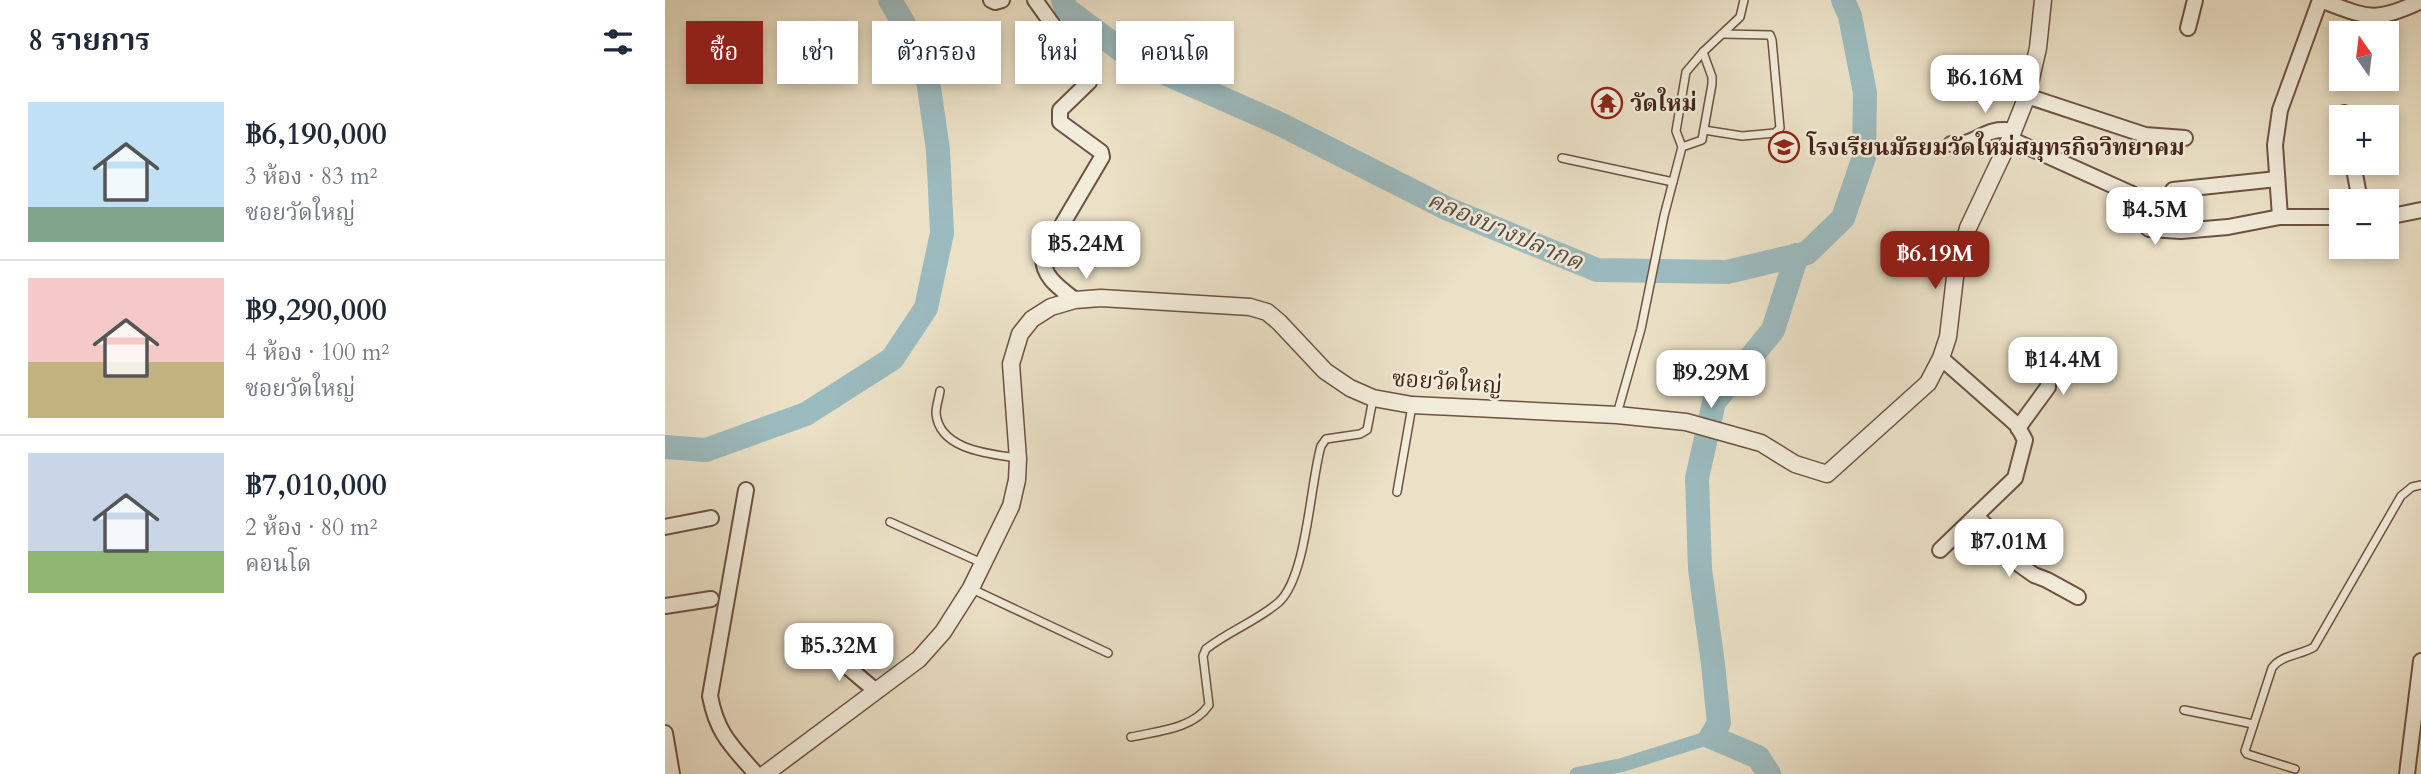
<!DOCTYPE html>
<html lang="th">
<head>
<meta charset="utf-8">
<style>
  :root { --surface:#fff; --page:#f6f6f7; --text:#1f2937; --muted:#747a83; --line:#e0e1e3; --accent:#8f2418 }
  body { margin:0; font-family:Cardo,"Noto Serif Thai",serif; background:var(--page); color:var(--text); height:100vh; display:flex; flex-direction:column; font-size:26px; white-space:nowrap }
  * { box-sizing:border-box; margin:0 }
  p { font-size:23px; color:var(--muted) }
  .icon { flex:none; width:38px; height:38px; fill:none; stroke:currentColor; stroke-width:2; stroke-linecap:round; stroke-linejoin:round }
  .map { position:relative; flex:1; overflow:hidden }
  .drawer { display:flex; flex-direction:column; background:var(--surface); width:665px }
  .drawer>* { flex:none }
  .top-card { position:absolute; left:21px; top:21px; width:665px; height:63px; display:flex; gap:14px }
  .needle { width:46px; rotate:346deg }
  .buttons { position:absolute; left:1664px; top:21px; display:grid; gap:14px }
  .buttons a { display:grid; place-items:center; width:70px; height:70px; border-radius:0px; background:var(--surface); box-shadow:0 4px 10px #0003; font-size:35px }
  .price { position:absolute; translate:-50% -60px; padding:0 16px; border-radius:14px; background:#fff; color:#222; font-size:23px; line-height:46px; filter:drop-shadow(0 2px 4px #0008) }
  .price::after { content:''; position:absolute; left:50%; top:42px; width:21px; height:16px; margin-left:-10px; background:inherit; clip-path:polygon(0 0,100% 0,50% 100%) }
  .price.current { background:var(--accent); color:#fff }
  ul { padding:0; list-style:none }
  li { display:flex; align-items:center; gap:21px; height:175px; padding:0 28px }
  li+li { border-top:2px solid var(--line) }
  li span { display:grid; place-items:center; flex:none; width:196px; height:140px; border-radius:0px; color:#555 }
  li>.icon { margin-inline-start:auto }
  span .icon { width:84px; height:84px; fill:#fffc; stroke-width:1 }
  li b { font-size:30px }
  h2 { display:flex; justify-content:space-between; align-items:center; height:84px; padding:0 28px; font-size:30px }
  .pill { padding:0 24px; border-radius:0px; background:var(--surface); box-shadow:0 4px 10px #0003; font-size:24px; line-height:63px }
  .pill.current { background:var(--accent); color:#fff }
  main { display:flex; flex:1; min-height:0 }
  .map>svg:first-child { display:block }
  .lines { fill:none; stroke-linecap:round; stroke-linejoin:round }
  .canal { stroke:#9cbbbf; stroke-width:14 }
  .river { stroke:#9cbbbf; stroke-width:24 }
  .service-casing { stroke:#6d5242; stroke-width:10 }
  .minor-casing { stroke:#6d5242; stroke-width:18 }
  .tertiary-casing { stroke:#6d5242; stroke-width:19 }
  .service { stroke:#f2ecdb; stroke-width:7 }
  .minor { stroke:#f2ecdb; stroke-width:14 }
  .tertiary { stroke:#f2ecdb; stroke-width:16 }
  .labels { text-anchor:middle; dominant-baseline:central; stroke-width:5; stroke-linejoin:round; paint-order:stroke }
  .poi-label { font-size:23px; font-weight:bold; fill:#432316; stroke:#f2ecdb; text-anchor:start }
  .street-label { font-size:23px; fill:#432316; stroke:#f2ecdb }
  .water-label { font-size:24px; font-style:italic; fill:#594940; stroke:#f2ecdb }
</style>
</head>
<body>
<main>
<section class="drawer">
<h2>8 รายการ<svg class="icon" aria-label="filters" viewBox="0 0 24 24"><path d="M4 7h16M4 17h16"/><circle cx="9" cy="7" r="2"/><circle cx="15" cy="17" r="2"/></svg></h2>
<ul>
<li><span style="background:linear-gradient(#bfe0f5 75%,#7fa58c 0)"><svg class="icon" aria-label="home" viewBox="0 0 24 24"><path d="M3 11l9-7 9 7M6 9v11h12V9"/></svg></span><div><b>฿6,190,000</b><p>3 ห้อง · 83 m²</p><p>ซอยวัดใหญ่</p></div></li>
<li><span style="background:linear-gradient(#f6c9c9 60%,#c2b280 0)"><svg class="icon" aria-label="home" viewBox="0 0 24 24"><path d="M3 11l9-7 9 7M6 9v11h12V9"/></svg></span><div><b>฿9,290,000</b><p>4 ห้อง · 100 m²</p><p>ซอยวัดใหญ่</p></div></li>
<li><span style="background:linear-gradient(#c9d6e8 70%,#8fb573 0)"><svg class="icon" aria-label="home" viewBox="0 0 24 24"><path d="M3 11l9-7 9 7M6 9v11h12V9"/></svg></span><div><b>฿7,010,000</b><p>2 ห้อง · 80 m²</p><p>คอนโด</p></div></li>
</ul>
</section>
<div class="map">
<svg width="1756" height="774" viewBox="0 0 1756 774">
  <rect width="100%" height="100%" fill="#ebe1c7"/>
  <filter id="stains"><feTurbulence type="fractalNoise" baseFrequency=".00286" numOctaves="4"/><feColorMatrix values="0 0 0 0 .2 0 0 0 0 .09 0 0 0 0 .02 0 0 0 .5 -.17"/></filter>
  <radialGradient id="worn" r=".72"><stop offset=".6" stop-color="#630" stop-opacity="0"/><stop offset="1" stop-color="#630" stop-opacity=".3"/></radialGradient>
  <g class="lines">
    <!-- canal -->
    <polyline class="canal" points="912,774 957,765 1046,737"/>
    <!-- river -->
    <g class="river">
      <polyline points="398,0 401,9 468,59 615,124 783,209 932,270 1062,272 1142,253 1178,218 1199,157 1200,93 1185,16 1178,0"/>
      <polyline points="0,447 41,450 141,414 227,359 261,308 277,233 273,150 260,60 225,0"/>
      <polyline points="1104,774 1093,757 1046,737 1054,723 1048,664 1035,569 1032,478 1049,402 1108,330 1132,255"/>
    </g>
    <!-- service casing -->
    <g class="service-casing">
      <g id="service">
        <polyline points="1039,130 1077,136 1110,133 1115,128 1107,40 1105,35 1057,34"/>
        <polyline points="1017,147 1037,140 1047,84 1047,77 1038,52"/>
        <polyline points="897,158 1008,182"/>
        <path d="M275,391c-1,7 -4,15 -4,22 3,37 54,41 81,45"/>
        <polyline points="952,414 976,329 999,216 1017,147 1011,131 1021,72 1038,52 1075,17 1079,0"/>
        <polyline points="732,492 747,406"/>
        <polyline points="225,522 317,563"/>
        <polyline points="307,589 443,653"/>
        <polyline points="1519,710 1588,724"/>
        <path d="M466,737c27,-6 62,-8 78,-32l-6,-49 3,-7c23,-18 51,-28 73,-47 28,-26 31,-118 42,-156l5,-7 34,-5 7,-4 6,-31"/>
        <path d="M1630,769l-48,-15 -2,-3 27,-83c9,-13 29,-13 42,-21l87,-151 11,-9 9,-2"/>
      </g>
    </g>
    <!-- minor casing -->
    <g class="minor-casing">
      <g id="minor">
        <polyline points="326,0 330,2 337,0"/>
        <path d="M370,0l35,49 20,20 2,5 -3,8 -29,28v12l41,30 1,5 -59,100c0,21 17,31 32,43"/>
        <path d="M1655,0c47,17 53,24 101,1"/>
        <polyline points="1523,28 1530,0"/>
        <polyline points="1324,69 1365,84"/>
        <polyline points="1362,96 1480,135 1520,138"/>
        <polyline points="1679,113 1680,117"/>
        <polyline points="1345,139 1467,194 1474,207 1480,225 1484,229 1516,231 1563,227 1615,217 1676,217"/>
        <path d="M1286,144c26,3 32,-19 62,-13"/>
        <polyline points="1688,163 1695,201"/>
        <polyline points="1508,190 1612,179"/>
        <polyline points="1615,217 1610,145 1615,110 1655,0"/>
        <polyline points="1722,217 1756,210"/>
        <polyline points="1353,428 1383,387 1385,346"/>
        <path d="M81,490l-36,206c7,38 22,50 46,78"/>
        <polyline points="1311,516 1343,546 1355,565 1369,575 1382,580 1413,597"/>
        <polyline points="0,527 46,518"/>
        <polyline points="1275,550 1350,478 1360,440 1352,425 1276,358"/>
        <polyline points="0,606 46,599"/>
        <polyline points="160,648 211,691"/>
        <polyline points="0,733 7,774"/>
        <polyline points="1742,774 1756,661"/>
      </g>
    </g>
    <!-- tertiary casing -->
    <g class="tertiary-casing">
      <polyline id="tertiary" points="100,774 254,659 278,632 306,588 346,506 352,480 353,459 346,364 355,334 367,319 386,307 410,300 436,298 585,307 602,312 614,322 660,371 685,388 708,398 747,405 952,415 1021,422 1096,443 1130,464 1162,474 1263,383 1276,358 1283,337 1290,277 1303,228 1345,139 1362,96 1373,48 1378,0"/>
    </g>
    <!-- service -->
    <use href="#service" class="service"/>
    <!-- minor -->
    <use href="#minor" class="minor"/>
    <!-- tertiary -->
    <use href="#tertiary" class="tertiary"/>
  </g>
  <!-- icons -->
  <defs>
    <g id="temple-ring" transform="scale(1.575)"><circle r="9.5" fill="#f2ecdb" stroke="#8f2418" stroke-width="1.5"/><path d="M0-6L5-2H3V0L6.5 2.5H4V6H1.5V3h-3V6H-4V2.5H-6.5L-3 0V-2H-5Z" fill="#8f2418"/></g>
    <g id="school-ring" transform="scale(1.575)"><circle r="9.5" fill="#f2ecdb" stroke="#8f2418" stroke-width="1.5"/><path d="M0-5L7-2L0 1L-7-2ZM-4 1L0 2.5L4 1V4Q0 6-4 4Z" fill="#8f2418"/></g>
  </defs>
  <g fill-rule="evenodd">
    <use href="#temple-ring" x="942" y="103"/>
    <use href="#school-ring" x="1119" y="147"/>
  </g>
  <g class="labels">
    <!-- poi labels -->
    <g class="poi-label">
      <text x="965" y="103">วัดใหม่</text>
      <text x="1142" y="147">โรงเรียนมัธยมวัดใหม่สมุทรกิจวิทยาคม</text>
    </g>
    <!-- street labels -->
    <g class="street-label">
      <text transform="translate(782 382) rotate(4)">ซอยวัดใหญ่</text>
    </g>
    <!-- water labels -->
    <g class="water-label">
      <text transform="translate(840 231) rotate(23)">คลองบางปลากด</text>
    </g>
  </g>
  <rect width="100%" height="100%" filter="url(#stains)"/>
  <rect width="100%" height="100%" fill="url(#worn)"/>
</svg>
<div class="buttons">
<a><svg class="needle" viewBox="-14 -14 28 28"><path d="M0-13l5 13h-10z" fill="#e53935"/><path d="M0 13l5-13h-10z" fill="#747a83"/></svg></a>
<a>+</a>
<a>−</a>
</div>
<b class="price" style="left:1320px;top:115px">฿6.16M</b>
<b class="price" style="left:1490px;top:247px">฿4.5M</b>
<b class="price" style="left:421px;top:281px">฿5.24M</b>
<b class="price current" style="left:1270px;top:291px">฿6.19M</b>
<b class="price" style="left:1398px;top:397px">฿14.4M</b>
<b class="price" style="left:1046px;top:410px">฿9.29M</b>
<b class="price" style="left:1344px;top:579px">฿7.01M</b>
<b class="price" style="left:174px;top:683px">฿5.32M</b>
<div class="top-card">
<a class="pill current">ซื้อ</a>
<a class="pill">เช่า</a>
<a class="pill">ตัวกรอง</a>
<a class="pill">ใหม่</a>
<a class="pill">คอนโด</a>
</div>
</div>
</main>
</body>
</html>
